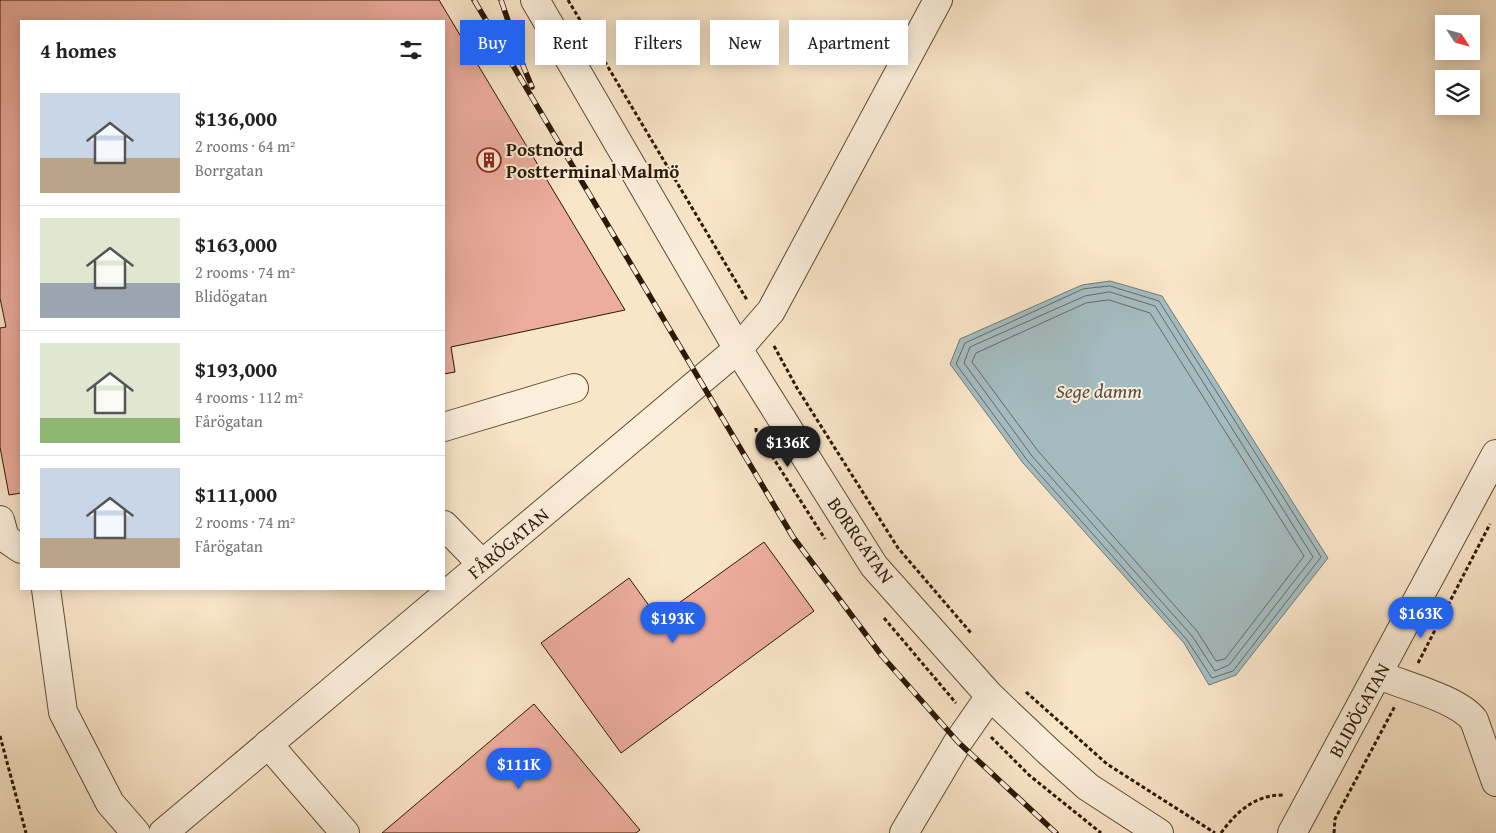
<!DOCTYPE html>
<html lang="en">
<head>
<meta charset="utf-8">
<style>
  :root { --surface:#fff; --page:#f2f2f2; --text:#222; --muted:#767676; --line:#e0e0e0; --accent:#2563eb }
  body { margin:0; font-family:"Gentium Book Plus",serif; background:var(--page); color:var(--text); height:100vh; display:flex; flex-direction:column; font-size:19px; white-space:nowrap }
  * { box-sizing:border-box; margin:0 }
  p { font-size:16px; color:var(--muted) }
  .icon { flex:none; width:28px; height:28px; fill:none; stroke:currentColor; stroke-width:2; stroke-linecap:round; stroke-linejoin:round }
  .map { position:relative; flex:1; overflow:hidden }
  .drawer { position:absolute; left:20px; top:20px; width:425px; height:570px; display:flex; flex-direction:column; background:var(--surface); border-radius:0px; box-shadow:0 2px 12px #0003 }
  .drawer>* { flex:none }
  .hud { position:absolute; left:460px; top:20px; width:475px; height:45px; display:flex; gap:10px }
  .needle { width:32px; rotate:126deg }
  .buttons { position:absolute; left:1435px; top:15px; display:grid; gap:10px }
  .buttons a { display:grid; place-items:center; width:45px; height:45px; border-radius:0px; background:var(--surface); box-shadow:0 2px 12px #0003; font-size:25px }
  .price { position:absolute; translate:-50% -42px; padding:0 11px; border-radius:18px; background:var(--accent); color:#fff; font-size:16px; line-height:32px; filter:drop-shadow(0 1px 2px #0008) }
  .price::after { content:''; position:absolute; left:50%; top:30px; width:15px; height:11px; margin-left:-8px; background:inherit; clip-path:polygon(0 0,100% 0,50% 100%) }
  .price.current { background:#222; color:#fff }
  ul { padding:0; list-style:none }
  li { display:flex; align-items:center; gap:15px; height:125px; padding:0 20px }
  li+li { border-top:1px solid var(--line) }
  li span { display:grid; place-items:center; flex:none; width:140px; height:100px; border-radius:0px; color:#555 }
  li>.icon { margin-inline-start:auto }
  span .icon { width:60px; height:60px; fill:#fffc; stroke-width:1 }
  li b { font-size:21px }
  h2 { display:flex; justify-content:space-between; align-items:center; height:60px; padding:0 20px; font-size:21px }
  .tag { padding:0 18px; border-radius:0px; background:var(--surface); box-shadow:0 2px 12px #0003; font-size:18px; line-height:45px }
  .tag.current { background:var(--accent); color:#fff }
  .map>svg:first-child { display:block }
  .water { fill:#a4bcc1; stroke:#747a75 }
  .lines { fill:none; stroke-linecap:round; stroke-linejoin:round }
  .shore { stroke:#686a62; stroke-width:1 }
  .building { fill:#edad9e; stroke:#2c1804 }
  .minor-casing { stroke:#5f4b35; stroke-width:30 }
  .path { stroke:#2c1804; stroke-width:3; stroke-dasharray:4 2.5; stroke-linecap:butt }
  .minor { stroke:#fbeedb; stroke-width:28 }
  .rail-casing { stroke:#2c1804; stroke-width:5.5 }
  .rail { stroke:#fbeedb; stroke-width:4; stroke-dasharray:11; stroke-linecap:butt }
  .labels { text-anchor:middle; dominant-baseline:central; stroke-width:4; stroke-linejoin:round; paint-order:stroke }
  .poi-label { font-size:19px; font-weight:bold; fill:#2c1804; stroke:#fbeedb; text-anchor:start }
  .street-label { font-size:19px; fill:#2c1804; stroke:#fbeedb }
  .water-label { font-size:20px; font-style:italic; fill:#565146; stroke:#fbeedb }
</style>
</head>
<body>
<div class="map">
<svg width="1496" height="833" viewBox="0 0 1496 833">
  <rect width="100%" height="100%" fill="#f9e5c8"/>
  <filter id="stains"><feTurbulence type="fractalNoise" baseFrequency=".004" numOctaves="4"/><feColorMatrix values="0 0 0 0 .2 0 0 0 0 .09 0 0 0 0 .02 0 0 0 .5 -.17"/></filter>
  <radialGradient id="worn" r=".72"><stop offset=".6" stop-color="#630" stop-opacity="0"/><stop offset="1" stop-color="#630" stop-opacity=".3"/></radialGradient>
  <!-- water -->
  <polygon class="water" points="1110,281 1162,296 1328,558 1236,675 1209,685 1184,643 1023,463 950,364 960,339 1082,285"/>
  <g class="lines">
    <!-- shore -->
    <g class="shore">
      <polygon points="1110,286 1159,301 1321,557 1233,671 1212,678 1187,640 1027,460 956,364 965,343 1083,289"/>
      <polygon points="1110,292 1155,306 1313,557 1229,665 1215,671 1192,636 1032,456 964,363 970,347 1085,296"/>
      <polygon points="1109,300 1150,313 1304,556 1225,659 1216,661 1197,631 1038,451 972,362 976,353 1086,303"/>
    </g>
  </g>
  <!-- building -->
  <g class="building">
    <polygon points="0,0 439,0 625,310 451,347 455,372 444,374 444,21 21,21 21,493 9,495 0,447 0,328 6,327 0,298"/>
    <polygon points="764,542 814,611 621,753 541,643 629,578 658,618"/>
    <polygon points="534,704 640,830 636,833 382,833"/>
  </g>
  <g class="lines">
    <!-- minor casing -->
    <g class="minor-casing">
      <g id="minor">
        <polyline points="535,0 738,349 874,566 990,696 1049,752 1088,787 1159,833"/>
        <polyline points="444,427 574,388"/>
        <polyline points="0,520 5,538 21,549"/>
        <polyline points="444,525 482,564"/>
        <polyline points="46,589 63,712 110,803 136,833"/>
        <path d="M1379,675c26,11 79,24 95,45l22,62"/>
        <polyline points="268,744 345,833"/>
        <polyline points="163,833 738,349 771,311 938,0"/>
        <polyline points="904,833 958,742 990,696"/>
        <polyline points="1292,833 1496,454"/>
      </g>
    </g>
    <!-- path -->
    <g class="path">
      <polyline points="568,0 747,300"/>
      <polyline points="774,346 797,388 898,548 971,633"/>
      <polyline points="756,428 756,431 825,539"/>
      <polyline points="884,618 956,703"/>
      <polyline points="1418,663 1490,524"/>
      <polyline points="1026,692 1107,764 1215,833"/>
      <polyline points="0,736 26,833"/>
      <polyline points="991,737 1029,775 1101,833"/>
      <path d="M1221,833c16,-22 34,-38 62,-38"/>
      <polyline points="1334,833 1335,819 1395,706"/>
    </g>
    <!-- minor -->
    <use href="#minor" class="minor"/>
    <!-- rail casing -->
    <g class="rail-casing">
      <g id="rail">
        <polyline points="474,0 793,537 882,656 958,742 1056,833"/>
        <polyline points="501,0 524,68 532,87"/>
      </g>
    </g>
    <!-- rail -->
    <use href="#rail" class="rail"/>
  </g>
  <!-- icons -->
  <defs>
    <g id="building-ring" transform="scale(1.25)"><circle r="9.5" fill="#fbeedb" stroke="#8f2418" stroke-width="1.5"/><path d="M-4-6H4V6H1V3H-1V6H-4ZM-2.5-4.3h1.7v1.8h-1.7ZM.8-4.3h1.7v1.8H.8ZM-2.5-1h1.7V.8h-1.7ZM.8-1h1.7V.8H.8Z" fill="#8f2418"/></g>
  </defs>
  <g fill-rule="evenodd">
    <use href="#building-ring" x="489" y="160"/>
  </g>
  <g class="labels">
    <!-- poi labels -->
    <g class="poi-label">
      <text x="506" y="149">Postnord<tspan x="506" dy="22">Postterminal Malmö</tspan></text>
    </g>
    <!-- street labels -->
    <g class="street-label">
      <text transform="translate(861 540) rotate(55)">BORRGATAN</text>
      <text transform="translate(508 543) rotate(-40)">FÅRÖGATAN</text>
      <text transform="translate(1359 710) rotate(-61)">BLIDÖGATAN</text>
    </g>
    <!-- water labels -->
    <g class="water-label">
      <text x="1099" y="390">Sege damm</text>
    </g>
  </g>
  <rect width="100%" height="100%" filter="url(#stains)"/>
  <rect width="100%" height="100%" fill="url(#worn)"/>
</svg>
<div class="buttons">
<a><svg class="needle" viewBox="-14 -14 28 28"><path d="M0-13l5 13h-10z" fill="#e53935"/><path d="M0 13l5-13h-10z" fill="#767676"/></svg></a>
<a><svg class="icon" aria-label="layers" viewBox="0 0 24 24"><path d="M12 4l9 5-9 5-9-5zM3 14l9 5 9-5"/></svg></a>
</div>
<b class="price current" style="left:788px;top:468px">$136K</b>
<b class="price" style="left:1421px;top:639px">$163K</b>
<b class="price" style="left:673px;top:644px">$193K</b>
<b class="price" style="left:519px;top:790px">$111K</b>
<div class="hud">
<a class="tag current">Buy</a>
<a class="tag">Rent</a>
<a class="tag">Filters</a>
<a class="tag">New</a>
<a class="tag">Apartment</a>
</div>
<section class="drawer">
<h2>4 homes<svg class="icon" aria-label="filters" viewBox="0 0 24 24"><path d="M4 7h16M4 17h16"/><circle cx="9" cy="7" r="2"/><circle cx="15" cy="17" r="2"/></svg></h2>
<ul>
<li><span style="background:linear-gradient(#c9d6e8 65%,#b9a48a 0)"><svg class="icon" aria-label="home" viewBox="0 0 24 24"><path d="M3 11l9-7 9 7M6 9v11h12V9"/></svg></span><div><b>$136,000</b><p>2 rooms · 64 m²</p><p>Borrgatan</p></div></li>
<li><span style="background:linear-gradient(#dfe7d0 65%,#9aa5b1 0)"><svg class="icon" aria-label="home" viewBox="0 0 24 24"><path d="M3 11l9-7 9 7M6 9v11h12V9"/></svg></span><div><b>$163,000</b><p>2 rooms · 74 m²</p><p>Blidögatan</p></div></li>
<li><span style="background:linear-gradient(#dfe7d0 75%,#8fb573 0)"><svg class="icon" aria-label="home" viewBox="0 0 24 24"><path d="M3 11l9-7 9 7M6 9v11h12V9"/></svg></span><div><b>$193,000</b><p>4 rooms · 112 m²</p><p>Fårögatan</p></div></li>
<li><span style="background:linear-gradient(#c9d6e8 70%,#b9a48a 0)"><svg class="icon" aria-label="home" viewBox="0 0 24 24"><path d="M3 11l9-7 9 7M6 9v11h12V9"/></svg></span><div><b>$111,000</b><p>2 rooms · 74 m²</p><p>Fårögatan</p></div></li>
</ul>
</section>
</div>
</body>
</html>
